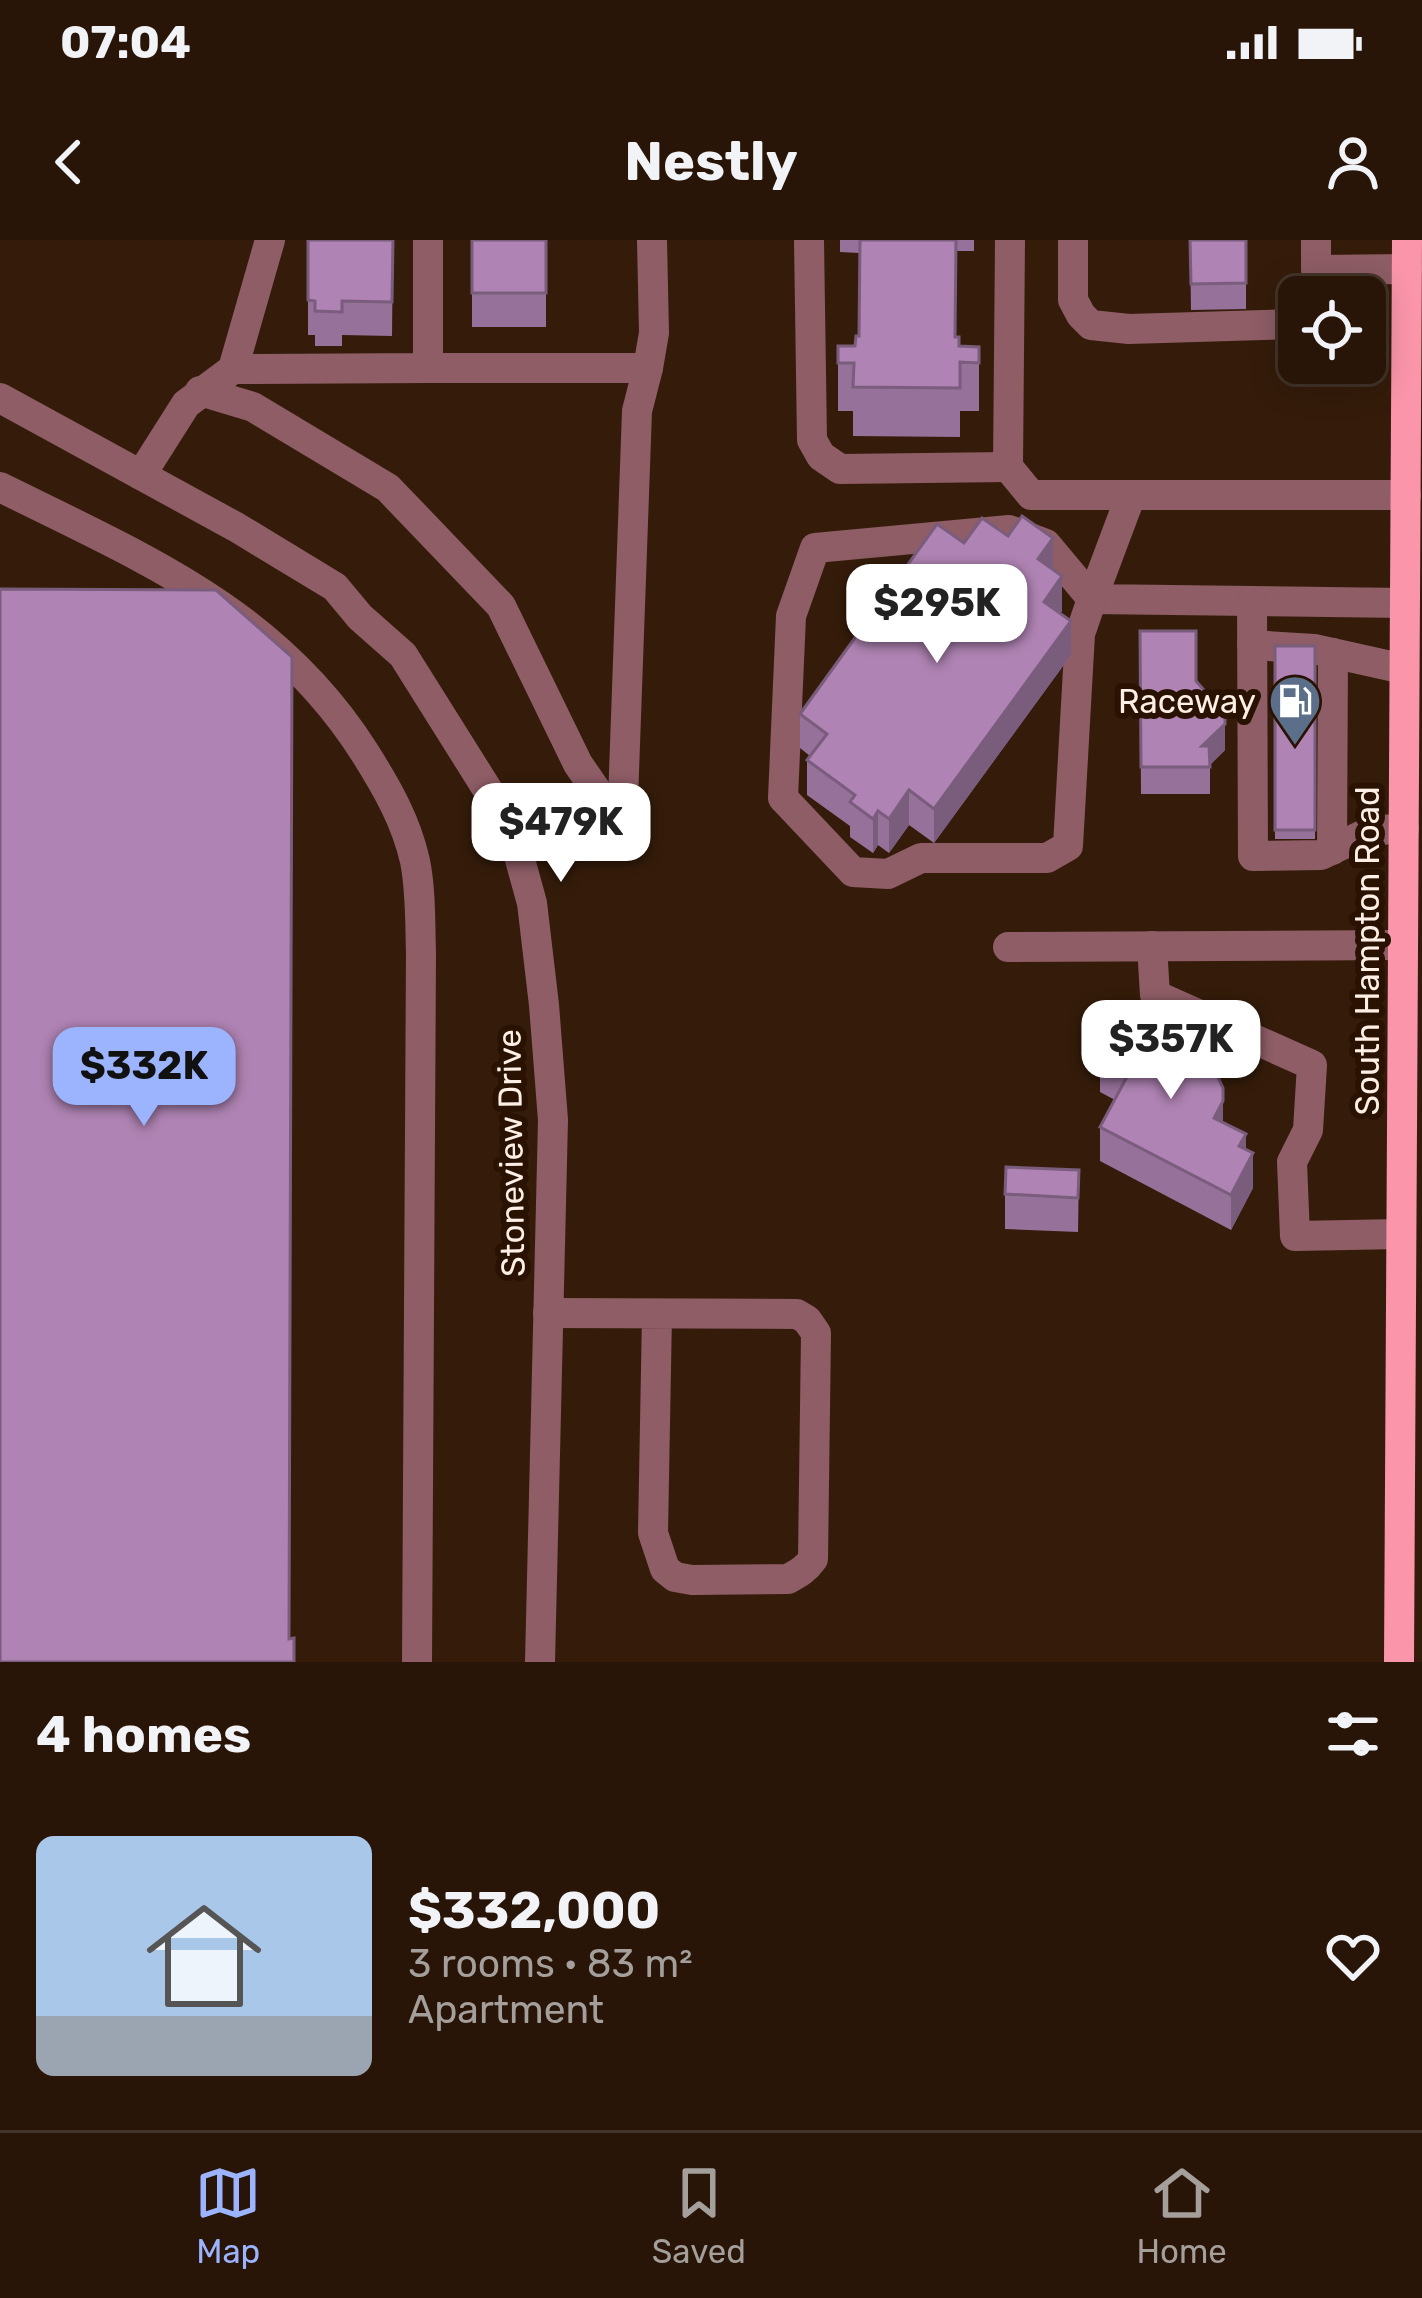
<!DOCTYPE html>
<html lang="en">
<head>
<meta charset="utf-8">
<style>
  :root { --surface:#281508; --page:#301e12; --text:#f1f3f6; --muted:#a59f9c; --line:#443429; --accent:#9cb4fd }
  body { margin:0; font-family:Rubik,sans-serif; background:var(--page); color:var(--text); height:100vh; display:flex; flex-direction:column; font-size:45px; white-space:nowrap }
  * { box-sizing:border-box; margin:0 }
  p { font-size:39px; color:var(--muted) }
  .icon { flex:none; width:66px; height:66px; fill:none; stroke:currentColor; stroke-width:2; stroke-linecap:round; stroke-linejoin:round }
  .map { position:relative; height:1422px; overflow:hidden }
  .sheet { display:flex; flex-direction:column; background:var(--surface); flex:1 }
  .sheet>* { flex:none }
  .fabs { position:absolute; left:1278px; top:36px; display:grid; gap:24px }
  .fabs a { display:grid; place-items:center; width:108px; height:108px; border-radius:18px; background:var(--surface); box-shadow:0 6px 30px #0003,0 0 0 3px var(--line); font-size:60px }
  .price { position:absolute; translate:-50% -102px; padding:0 27px; border-radius:24px; background:#fff; color:#222; font-size:39px; line-height:78px; filter:drop-shadow(0 3px 6px #0008) }
  .price::after { content:''; position:absolute; left:50%; top:72px; width:36px; height:27px; margin-left:-18px; background:inherit; clip-path:polygon(0 0,100% 0,50% 100%) }
  .price.on { background:var(--accent); color:#111 }
  ul { padding:0; list-style:none }
  li { display:flex; align-items:center; gap:36px; height:300px; padding:0 36px }
  li span { display:grid; place-items:center; flex:none; width:336px; height:240px; border-radius:18px; color:#555 }
  li>.icon { margin-inline-start:auto }
  span .icon { width:144px; height:144px; fill:#fffc; stroke-width:1 }
  li b { font-size:51px }
  h2 { display:flex; justify-content:space-between; align-items:center; height:144px; padding:0 36px; font-size:51px }
  .status { display:flex; justify-content:space-between; align-items:center; height:84px; padding:0 60px; background:var(--surface); direction:ltr }
  .status svg { height:33px; fill:currentColor }
  header { display:flex; justify-content:space-between; align-items:center; height:156px; padding:0 36px; background:var(--surface); font-size:54px; font-weight:700 }
  .menu { display:flex; justify-content:space-around; align-items:center; height:168px; border-top:3px solid var(--line); background:var(--surface); font-size:33px; color:var(--muted) }
  .menu a { display:grid; justify-items:center; gap:6px }
  .menu .on { color:var(--accent) }
  .map>svg:first-child { display:block }
  .lines { fill:none; stroke-linecap:round; stroke-linejoin:round }
  .minor { stroke:#8e5d66; stroke-width:30 }
  .major { stroke:#fa95aa; stroke-width:30 }
  .wall { fill:#96719a }
  .shaded-wall { fill:#7a5c7d }
  .building { fill:#af83b3; stroke:#7a5c7d; stroke-width:3 }
  .labels { text-anchor:middle; dominant-baseline:central; stroke-width:12; stroke-linejoin:round; paint-order:stroke }
  .poi-label { font-size:33px; fill:#fdeee6; stroke:#2a1202; text-anchor:end }
  .street-label { font-size:33px; fill:#fdeee6; stroke:#2a1202 }
</style>
</head>
<body>
<div class="status"><b>07:04</b><svg viewBox="0 0 49 12"><path d="M0 12V9h3v3zM5 12V6h3v6zM10 12V3h3v9zM15 12V0h3v12zM26 1h20v11H26zM47 4h2v5h-2z"/></svg></div>
<header><svg class="icon" aria-label="back" viewBox="0 0 24 24"><path d="M15 5l-7 7 7 7"/></svg>Nestly<svg class="icon" aria-label="person" viewBox="0 0 24 24"><circle cx="12" cy="8" r="4"/><path d="M4 21q1-7 8-7t8 7"/></svg></header>
<div class="map">
<svg width="1422" height="1422" viewBox="0 0 1422 1422">
  <rect width="100%" height="100%" fill="#351c0a"/>
  <g class="lines">
    <!-- minor -->
    <g class="minor">
      <polyline points="809,0 812,200 821,216 840,229 1008,227"/>
      <polyline points="1010,0 1008,227 1031,255 1406,255"/>
      <polyline points="1073,0 1073,60 1081,75 1091,85 1129,89 1294,84 1299,79"/>
      <polyline points="1316,0 1316,30 1407,29"/>
      <polyline points="648,128 654,93 652,0"/>
      <polyline points="233,129 270,0"/>
      <polyline points="200,151 253,167 388,248 501,366 578,524 622,588 637,171 648,128 428,128"/>
      <polyline points="0,158 236,287 335,347 360,377 403,415 489,552 519,616 532,663 544,765 553,880 540,1422"/>
      <polyline points="141,235 186,164 233,129 428,128 428,0"/>
      <path d="M0,247c143,71 276,125 365,266 22,35 41,68 50,108 6,30 5,61 6,92l-4,709"/>
      <polyline points="1131,255 1092,359 1405,363"/>
      <polygon points="1009,290 1046,304 1092,359 1080,394 1068,606 1047,618 921,618 888,634 853,632 783,558 791,376 815,308"/>
      <polyline points="1252,361 1253,616 1321,615 1373,590 1404,589"/>
      <polyline points="1252,405 1314,409 1404,429"/>
      <polyline points="1332,610 1333,413"/>
      <polyline points="1152,706 1155,755 1312,825 1308,890 1292,922 1295,996 1401,994"/>
      <polyline points="1008,707 1403,705"/>
      <path d="M548,1073l249,1 10,6 9,13 -3,226c-7,10 -14,14 -25,20l-96,1 -17,-3 -10,-8 -12,-36 4,-219"/>
    </g>
    <!-- major -->
    <polyline class="major" points="1399,1422 1407,0"/>
  </g>
  <!-- wall -->
  <g class="wall">
    <polygon points="308,0 393,0 392,96 342,95 342,106 315,106 315,95 308,95"/>
    <rect x="472" y="0" width="74" height="87"/>
    <polygon points="840,0 974,0 974,11 956,11 955,97 959,106 979,107 979,171 960,171 960,197 853,196 853,171 838,171 838,106 855,106 859,96 859,13 840,12"/>
    <polygon points="1190,0 1246,0 1246,69 1191,70"/>
    <polygon points="964,303 1053,330 1062,371 1060,373 1071,415 934,603 909,585 889,613 878,605 873,613 850,597 850,586 807,555 807,520 810,516 800,508 800,474"/>
    <polygon points="1140,391 1196,441 1225,510 1210,525 1210,554 1141,554"/>
    <rect x="1275" y="406" width="40" height="193"/>
    <polygon points="1100,818 1194,823 1223,883 1246,909 1253,948 1231,990 1100,921 1100,887 1115,860 1100,852"/>
    <polygon points="1079,930 1078,992 1005,989 1005,954"/>
  </g>
  <!-- shaded-wall -->
  <g class="shaded-wall">
    <polygon points="1053,298 1053,332 1038,319"/>
    <polygon points="1062,336 1062,371 1044,396 1044,362"/>
    <polygon points="1071,381 1071,415 934,603 934,569"/>
    <polygon points="1225,457 1225,510 1207,527 1202,506"/>
    <polygon points="909,550 909,585 889,613 889,579"/>
    <polygon points="878,571 878,605 873,613 873,579"/>
    <polygon points="1194,796 1194,830 1183,817"/>
    <polygon points="1223,861 1223,895 1214,878"/>
    <polygon points="1246,894 1246,928 1253,913 1253,948 1231,990 1231,955 1239,906"/>
  </g>
  <!-- building -->
  <g class="building">
    <polygon points="308,0 393,0 392,62 342,61 342,72 315,71 315,61 308,60"/>
    <rect x="472" y="0" width="74" height="53"/>
    <polygon points="860,0 956,0 955,97 959,97 959,106 979,107 979,123 960,122 960,148 853,147 854,123 838,123 838,106 855,106 856,96 859,96"/>
    <polygon points="1190,0 1246,0 1246,43 1191,44"/>
    <polygon points="1022,276 1053,298 1038,319 1062,336 1044,362 1071,381 934,569 909,550 889,579 878,571 873,579 850,562 855,555 807,520 827,494 800,474 937,284 964,303 982,278 1008,296"/>
    <polygon points="0,349 216,350 292,417 289,1399 294,1398 294,1422 0,1422"/>
    <polygon points="1140,391 1196,391 1196,441 1210,457 1225,457 1225,484 1202,506 1209,506 1210,527 1141,527"/>
    <rect x="1275" y="406" width="40" height="184"/>
    <polygon points="1129,763 1194,796 1183,817 1217,835 1223,848 1223,861 1214,878 1246,894 1239,906 1253,913 1231,955 1100,887 1129,833 1100,818"/>
    <polygon points="1006,927 1079,930 1078,958 1005,954"/>
  </g>
  <!-- icons -->
  <defs>
    <g id="fuel-pin" transform="scale(2.7)"><path d="M0 17L-7.5 6A9.5 9.5 0 1 1 7.5 6Z" fill="#5c6f8a" stroke="#2a1202"/><path d="M-5.5-6h7V0h2V4h1.3V-2.5L3-4.5l.8-.8L6-3V5H2.5V1h-1V6h-7ZM-4.2-4.7v3.2H.2V-4.7Z" fill="#fff"/></g>
  </defs>
  <g fill-rule="evenodd">
    <use href="#fuel-pin" x="1295" y="461"/>
  </g>
  <g class="labels">
    <!-- poi labels -->
    <g class="poi-label">
      <text x="1256" y="461">Raceway</text>
    </g>
    <!-- street labels -->
    <g class="street-label">
      <text transform="translate(1367 711) rotate(-90)">South Hampton Road</text>
      <text transform="translate(511 913) rotate(-91)">Stoneview Drive</text>
    </g>
  </g>
</svg>
<div class="fabs">
<a><svg class="icon" aria-label="locate" viewBox="0 0 24 24"><circle cx="12" cy="12" r="6"/><path d="M12 2v4M12 18v4M2 12h4M18 12h4"/></svg></a>
</div>
<b class="price" style="left:937px;top:426px">$295K</b>
<b class="price" style="left:561px;top:645px">$479K</b>
<b class="price" style="left:1171px;top:862px">$357K</b>
<b class="price on" style="left:144px;top:889px">$332K</b>
</div>
<section class="sheet">
<h2>4 homes<svg class="icon" aria-label="filters" viewBox="0 0 24 24"><path d="M4 7h16M4 17h16"/><circle cx="9" cy="7" r="2"/><circle cx="15" cy="17" r="2"/></svg></h2>
<ul>
<li><span style="background:linear-gradient(#a9c7e8 75%,#9aa5b1 0)"><svg class="icon" aria-label="home" viewBox="0 0 24 24"><path d="M3 11l9-7 9 7M6 9v11h12V9"/></svg></span><div><b>$332,000</b><p>3 rooms · 83 m²</p><p>Apartment</p></div><svg class="icon" aria-label="heart" viewBox="0 0 24 24"><path d="M12 20l-8-8c-3-5 5-10 8-4 3-6 11-1 8 4z"/></svg></li>
</ul>
</section>
<nav class="menu">
<a class="on"><svg class="icon" aria-label="map" viewBox="0 0 24 24"><path d="M3 6l6-2 6 2 6-2v14l-6 2-6-2-6 2zM9 4v14M15 6v14"/></svg>Map</a>
<a><svg class="icon" aria-label="saved" viewBox="0 0 24 24"><path d="M7 4h10v16l-5-4-5 4z"/></svg>Saved</a>
<a><svg class="icon" aria-label="home" viewBox="0 0 24 24"><path d="M3 11l9-7 9 7M6 9v11h12V9"/></svg>Home</a>
</nav>
</body>
</html>
